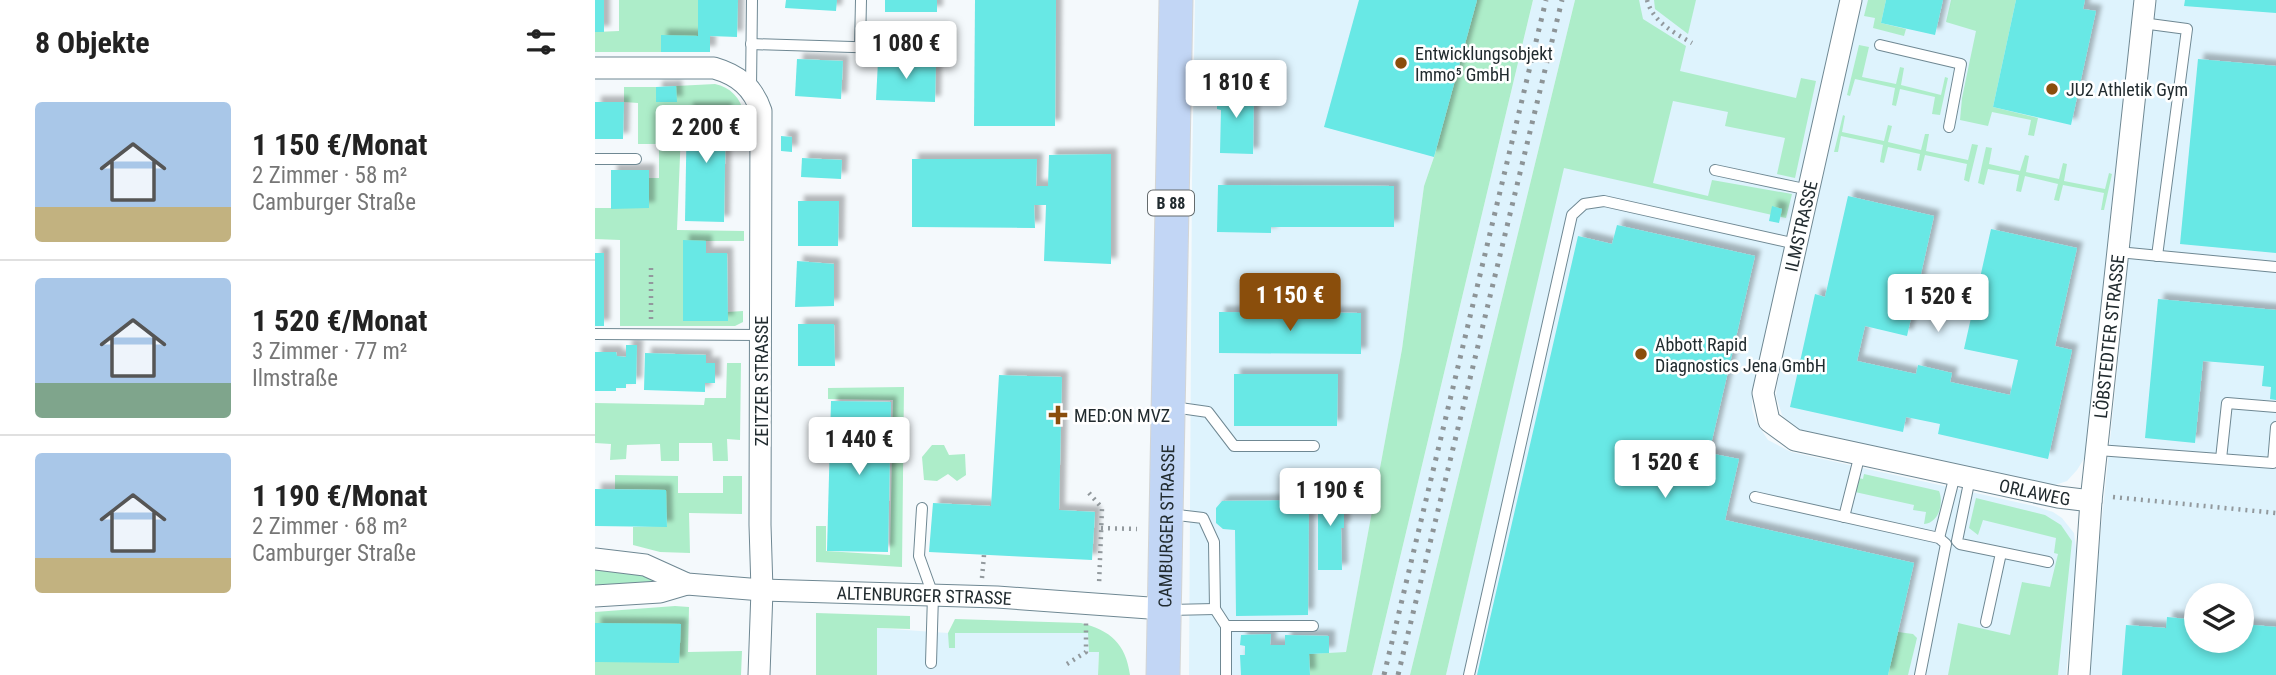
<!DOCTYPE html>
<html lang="de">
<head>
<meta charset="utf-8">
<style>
  :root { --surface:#fff; --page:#f2f2f2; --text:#222; --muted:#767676; --line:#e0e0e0; --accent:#8a4e0c }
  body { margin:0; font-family:"Roboto Condensed",sans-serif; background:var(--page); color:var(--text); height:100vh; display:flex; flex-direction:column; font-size:26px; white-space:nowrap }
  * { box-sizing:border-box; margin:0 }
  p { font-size:23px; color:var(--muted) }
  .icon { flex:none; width:38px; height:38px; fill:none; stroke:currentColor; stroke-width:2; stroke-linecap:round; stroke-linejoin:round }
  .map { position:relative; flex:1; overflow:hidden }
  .drawer { display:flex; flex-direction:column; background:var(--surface); width:595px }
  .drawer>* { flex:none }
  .controls { position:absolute; left:1589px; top:583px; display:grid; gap:14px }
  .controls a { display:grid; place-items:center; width:70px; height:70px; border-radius:50%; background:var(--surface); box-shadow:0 4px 10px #0003; font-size:35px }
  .price { position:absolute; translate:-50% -60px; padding:0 16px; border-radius:7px; background:#fff; color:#222; font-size:23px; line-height:46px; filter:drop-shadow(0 2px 4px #0008) }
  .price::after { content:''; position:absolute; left:50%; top:42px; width:21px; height:16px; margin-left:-10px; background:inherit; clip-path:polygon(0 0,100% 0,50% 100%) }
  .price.selected { background:var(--accent); color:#fff }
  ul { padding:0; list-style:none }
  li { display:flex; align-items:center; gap:21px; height:175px; padding:0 35px }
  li+li { border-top:2px solid var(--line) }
  li span { display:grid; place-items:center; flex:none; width:196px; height:140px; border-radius:7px; color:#555 }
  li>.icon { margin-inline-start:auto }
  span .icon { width:84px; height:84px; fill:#fffc; stroke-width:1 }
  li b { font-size:30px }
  h2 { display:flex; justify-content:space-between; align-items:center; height:84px; padding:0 35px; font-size:30px }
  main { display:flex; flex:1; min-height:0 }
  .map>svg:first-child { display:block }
  .built { fill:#def3fd; fill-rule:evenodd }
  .green { fill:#adedc9 }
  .building { fill:#68e8e5; filter:url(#shadow) }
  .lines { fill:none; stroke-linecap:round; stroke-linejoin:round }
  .lane-casing { stroke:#6f8893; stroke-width:12 }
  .street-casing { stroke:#6f8893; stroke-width:23 }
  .primary-casing { stroke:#d3d5d5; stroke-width:35 }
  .path { stroke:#92999d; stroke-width:4.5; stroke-dasharray:2 5; stroke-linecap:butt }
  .lane { stroke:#fff; stroke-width:10 }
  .street { stroke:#fff; stroke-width:21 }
  .primary { stroke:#c2d6f5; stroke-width:33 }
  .rail { stroke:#8d9497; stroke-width:5; stroke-dasharray:3.5 7; stroke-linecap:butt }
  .poi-dot { fill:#8a4e0c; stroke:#fff; stroke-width:2.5 }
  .labels { text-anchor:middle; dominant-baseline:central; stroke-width:5; stroke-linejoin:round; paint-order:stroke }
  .shield { fill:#fff; stroke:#646b6d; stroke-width:2 }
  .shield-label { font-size:16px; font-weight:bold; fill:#212b2f }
  .poi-label { font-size:18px; fill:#212b2f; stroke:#fff; text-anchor:start }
  .street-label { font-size:18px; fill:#212b2f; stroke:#fff }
</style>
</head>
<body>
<main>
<section class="drawer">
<h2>8 Objekte<svg class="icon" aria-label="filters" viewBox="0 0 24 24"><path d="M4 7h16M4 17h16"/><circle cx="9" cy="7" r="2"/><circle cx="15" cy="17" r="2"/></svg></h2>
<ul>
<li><span style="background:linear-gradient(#a9c7e8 75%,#c2b280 0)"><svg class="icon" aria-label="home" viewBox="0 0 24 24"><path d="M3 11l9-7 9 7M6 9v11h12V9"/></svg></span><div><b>1 150 €/Monat</b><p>2 Zimmer · 58 m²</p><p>Camburger Straße</p></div></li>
<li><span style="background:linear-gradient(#a9c7e8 75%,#7fa58c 0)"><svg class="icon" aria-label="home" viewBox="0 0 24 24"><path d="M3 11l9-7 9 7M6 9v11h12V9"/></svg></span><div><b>1 520 €/Monat</b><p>3 Zimmer · 77 m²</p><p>Ilmstraße</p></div></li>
<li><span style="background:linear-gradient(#a9c7e8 75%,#c2b280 0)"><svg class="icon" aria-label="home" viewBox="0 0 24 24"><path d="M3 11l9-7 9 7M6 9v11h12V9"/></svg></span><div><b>1 190 €/Monat</b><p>2 Zimmer · 68 m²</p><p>Camburger Straße</p></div></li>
</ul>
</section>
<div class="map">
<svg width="1681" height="675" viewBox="0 0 1681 675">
  <defs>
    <filter id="shadow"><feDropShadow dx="6" dy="-6" stdDeviation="2" flood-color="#0004"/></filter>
  </defs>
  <rect width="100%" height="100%" fill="#f4f9fc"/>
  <!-- built -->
  <g class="built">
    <polygon points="600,0 882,0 839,157 829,186 807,349 751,653 744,675 594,675 597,180"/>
    <polygon points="938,0 980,0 815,675 777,675"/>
    <polygon points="1007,0 1245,0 1162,372 1157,396 1157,409 1161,422 1173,440 1196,452 1439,506 1458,512 1467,518 1479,533 1482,556 1471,675 851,675"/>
    <polygon points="1267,0 1539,0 1492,454 1482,470 1472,481 1460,485 1444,485 1208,433 1200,429 1187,415 1181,396 1182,384"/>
    <path d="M1560,0h121v675h-190zM1601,595h46v45h-46z"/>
    <polygon points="282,628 353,633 494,633 504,652 503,675 282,675"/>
  </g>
  <!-- green -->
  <g class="green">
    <polygon points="24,0 103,0 103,36 66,52 0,52 0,32 24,31"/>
    <polygon points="882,0 938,0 777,675 715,675 714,654 751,652 807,349 829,186 839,157"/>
    <polygon points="980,0 1044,0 1048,19 1091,46 1085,71 1201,98 1206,78 1221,81 1200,178 1182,174 1190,138 1130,126 1133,112 1078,101 1058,183 1113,196 1117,180 1197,194 1191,218 969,168 851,675 815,675"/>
    <polygon points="1059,0 1101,0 1093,34 1060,9"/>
    <polygon points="1273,0 1291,0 1286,23 1311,29 1309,36 1278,28 1280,18 1269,16"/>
    <polygon points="1356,0 1421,0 1398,107 1443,118 1439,136 1433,135 1436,120 1397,112 1393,126 1365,120 1367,98 1381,31 1351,22"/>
    <polygon points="1264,45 1274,47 1267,77 1301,84 1305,67 1309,68 1306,85 1346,95 1350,77 1353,78 1345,115 1337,114 1340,97 1305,89 1301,106 1297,105 1300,88 1260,79 1255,96 1252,95"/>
    <path d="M120,84c15,3 26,14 29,30h-15l-1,-7h-46l-5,123 67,1v10h-61v80h44v-9l16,-1v11l-8,4h-115v-86l-25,-1v-31h54v-30h10v-34h-21v-41l-14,-1v-15h32l1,15h19v-16z"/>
    <polygon points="1248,115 1250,116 1247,132 1289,141 1293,125 1297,126 1293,142 1326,150 1330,134 1334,134 1331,151 1373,160 1377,144 1383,145 1374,182 1369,180 1372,164 1330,155 1326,171 1322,170 1325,154 1293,147 1289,163 1285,162 1288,145 1246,136 1243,152 1239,152"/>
    <polygon points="1391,147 1397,148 1394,164 1425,171 1430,155 1434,156 1431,172 1464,179 1468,163 1472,164 1469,181 1510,189 1514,173 1517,174 1509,210 1506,210 1509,193 1468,185 1464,201 1459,200 1463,184 1430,176 1426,192 1421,191 1424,175 1393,169 1389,185 1383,183"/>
    <polygon points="132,363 146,363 145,440 132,439 133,461 118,461 117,443 84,443 84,461 66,461 65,444 32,445 31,459 15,460 16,444 0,443 0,403 109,405 110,398 131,398"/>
    <polygon points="309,387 307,567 221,562 221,526 231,526 231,551 295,555 298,400 233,399 233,388"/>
    <polygon points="337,445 349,445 354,455 370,454 371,475 362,481 353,474 342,481 329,480 327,457"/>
    <path d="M1269,474l75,17c5,12 0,32 -15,33l2,-12 -13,-2 1,-5 -59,-13 4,-14 4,1z"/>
    <polygon points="20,475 83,476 83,493 128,493 128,476 147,476 147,514 94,513 95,553 65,552 38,545 38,527 72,526 70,490 20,489"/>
    <polygon points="1381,498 1450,515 1466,525 1477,541 1463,675 1353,675 1363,623 1415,635 1427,582 1455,587 1463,554 1459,553 1461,538 1388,520 1383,535 1374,528"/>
    <polygon points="0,565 56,574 63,583 0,591"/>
    <polygon points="80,606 94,607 93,652 147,651 146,675 0,675 0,612"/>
    <polygon points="221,613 315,616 315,629 282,628 282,675 221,675"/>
    <path d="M360,619l126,4c29,7 45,21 49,52h-32l1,-23h-10l-1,-19h-133v15h-6l-1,-15z"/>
    <polygon points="1303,632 1318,634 1322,638 1313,675 1293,675"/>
  </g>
  <!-- building -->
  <g class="building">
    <rect x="0" y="0" width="9" height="32"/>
    <polygon points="103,0 143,0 142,37 115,36 115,52 66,52 66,35 103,36"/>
    <polygon points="191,0 242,0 241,11 190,8"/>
    <rect x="290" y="0" width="52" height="12"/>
    <polygon points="380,0 461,0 460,126 379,126"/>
    <polygon points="764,0 882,0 839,157 729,127"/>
    <polygon points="1291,0 1348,0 1340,35 1286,23"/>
    <polygon points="1421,0 1490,0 1488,9 1501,11 1476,125 1398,107"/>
    <polygon points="1590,0 1681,0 1681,13 1589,6"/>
    <polygon points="202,59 248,61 246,99 200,96"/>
    <polygon points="1603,59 1681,66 1681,253 1585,244"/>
    <polygon points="283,61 341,62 340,102 281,100"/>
    <polygon points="81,86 82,102 61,102 61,87"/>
    <polygon points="622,88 659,88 658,154 625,153 626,110 622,109"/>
    <polygon points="0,102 29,102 28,139 0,139"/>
    <polygon points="92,108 131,108 129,222 90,221"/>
    <polygon points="186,136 197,137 197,152 186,151"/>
    <polygon points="516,154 516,264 449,261 451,205 439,205 440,228 317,227 317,159 442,159 441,186 453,186 454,155"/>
    <polygon points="207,158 247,160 246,179 206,177"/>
    <polygon points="16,170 54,170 54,208 16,209"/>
    <polygon points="623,185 799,186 799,227 676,227 676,233 622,232"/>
    <polygon points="1253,196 1339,216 1312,336 1270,326 1262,361 1321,374 1323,365 1357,373 1355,382 1415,395 1423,360 1369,349 1396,229 1482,248 1460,346 1477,350 1453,459 1343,434 1345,424 1311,417 1308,432 1195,407 1220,294 1230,297"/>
    <polygon points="203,201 244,201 243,246 203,246"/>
    <polygon points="1177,206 1187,209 1184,223 1174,221"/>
    <polygon points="1022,225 1160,256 1114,453 1144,459 1130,520 1319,563 1293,675 882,675 983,236 1017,244"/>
    <polygon points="88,240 111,241 111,253 132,253 133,321 88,321"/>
    <rect x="0" y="253" width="9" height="73"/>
    <polygon points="202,261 239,264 239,306 200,307"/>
    <polygon points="1563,299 1681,310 1681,400 1675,399 1676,387 1667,386 1669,366 1608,361 1600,443 1550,438"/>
    <polygon points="624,312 766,313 766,354 624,353"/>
    <polygon points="203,324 239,324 240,366 203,366"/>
    <polygon points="31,345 42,345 41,384 31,384 31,388 21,388 21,391 0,391 0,352 21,352 22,356 31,357"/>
    <polygon points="50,353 111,355 111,363 120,363 120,383 110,383 110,392 49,390"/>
    <polygon points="639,374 743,374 742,426 639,426"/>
    <polygon points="404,375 467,377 464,510 500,512 497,560 334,552 338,503 396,506"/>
    <polygon points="236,401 296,402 293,552 232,551"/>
    <polygon points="723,488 749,488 749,528 746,528 747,570 723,570"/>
    <polygon points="0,489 71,490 72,527 0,526"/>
    <polygon points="714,500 713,615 641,616 640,530 628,529 621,523 621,508 627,501"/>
    <polygon points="1572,617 1601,620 1601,640 1647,640 1647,624 1681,627 1681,675 1527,675 1531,625 1571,628"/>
    <polygon points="0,623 86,624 84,663 0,662"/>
    <polygon points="676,634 675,645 690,645 690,635 734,636 734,653 714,654 715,675 646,675 645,655 650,655 650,646 645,645 646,635"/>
  </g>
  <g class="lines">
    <!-- lane casing -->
    <g class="lane-casing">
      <g id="lane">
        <polyline points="1547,23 1592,29 1562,256"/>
        <polyline points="156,44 323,49"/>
        <polyline points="1285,45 1366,64 1354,127"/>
        <polyline points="265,47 266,0"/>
        <polyline points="156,88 157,0"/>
        <polyline points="0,159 41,159"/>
        <polyline points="1120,170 1214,190"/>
        <polyline points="1523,252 1681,267"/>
        <polyline points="0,334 165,335"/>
        <polyline points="578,407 613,412 639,446 719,446"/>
        <polyline points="1503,450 1678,463 1681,427"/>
        <polyline points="1626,459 1632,403 1681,407"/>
        <polyline points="1375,478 1362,541 1365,544 1453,562"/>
        <polyline points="1160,497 1344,538 1351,544 1325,675"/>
        <polyline points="327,508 324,556 338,595 336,663"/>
        <polyline points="574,514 608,518 619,542 620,609 631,626 631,675"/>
        <polyline points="1249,517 1265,454"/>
        <polyline points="1344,538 1360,475"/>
        <polyline points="574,610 620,609"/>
        <polyline points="1391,622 1406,553"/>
        <polyline points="631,626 718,626"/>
        <polyline points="874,675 977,215 989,204 1009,201 1201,244"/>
      </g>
    </g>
    <!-- street casing -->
    <g class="street-casing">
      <g id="street">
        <path id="s1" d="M1256,0l-88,393 6,28 26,19 263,57 33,4"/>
        <path d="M0,68h119c24,7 39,19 47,43l-1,414 2,65 -3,85"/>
        <path id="s2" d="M0,559l50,6 42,19 75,6 235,7 166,12"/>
        <polyline points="0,596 65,592 92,584"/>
        <path id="s3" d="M1484,675l12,-174 54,-501"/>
      </g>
    </g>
    <!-- primary casing -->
    <g class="primary-casing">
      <g id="primary">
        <path id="s4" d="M568,675l13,-675"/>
      </g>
    </g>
    <!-- path -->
    <g class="path">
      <path d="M1052,0c6,22 26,32 45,43"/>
      <polyline points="56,268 56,320"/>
      <polyline points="494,493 507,508 504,585"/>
      <polyline points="1518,497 1681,513"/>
      <polyline points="506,528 542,529"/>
      <polyline points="387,578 389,555"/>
      <polyline points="472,664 491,652 491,623"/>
    </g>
    <!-- lane -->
    <use href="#lane" class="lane"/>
    <!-- street -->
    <use href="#street" class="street"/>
    <!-- primary -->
    <use href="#primary" class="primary"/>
    <!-- rail -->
    <g class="rail">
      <polyline points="789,675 951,0"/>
      <polyline points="803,675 967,0"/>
    </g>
  </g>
  <!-- markers -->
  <g class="poi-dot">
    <circle cx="806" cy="63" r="7"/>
    <circle cx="1457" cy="89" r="7"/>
    <circle cx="1046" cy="354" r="7"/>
    <path d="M459.5 404.5h7v7h7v7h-7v7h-7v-7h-7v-7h7z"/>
  </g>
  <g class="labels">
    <!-- shield labels -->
    <rect class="shield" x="553" y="190.5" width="46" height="25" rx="5"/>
    <g class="shield-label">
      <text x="576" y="203">B 88</text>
    </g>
    <!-- poi labels -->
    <g class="poi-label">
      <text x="820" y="53">Entwicklungsobjekt<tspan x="820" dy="21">Immo⁵ GmbH</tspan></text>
      <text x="1471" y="89">JU2 Athletik Gym</text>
      <text x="1060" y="344">Abbott Rapid<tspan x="1060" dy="21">Diagnostics Jena GmbH</tspan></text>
      <text x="479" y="415">MED:ON MVZ</text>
    </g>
    <!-- street labels -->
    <g class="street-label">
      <text transform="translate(1206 226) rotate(-77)">ILMSTRASSE</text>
      <text stroke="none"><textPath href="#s3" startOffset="340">LÖBSTEDTER STRASSE</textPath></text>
      <text transform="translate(166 381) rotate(-90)">ZEITZER STRASSE</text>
      <text stroke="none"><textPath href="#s1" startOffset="709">ORLAWEG</textPath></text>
      <text stroke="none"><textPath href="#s4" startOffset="149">CAMBURGER STRASSE</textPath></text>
      <text stroke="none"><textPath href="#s2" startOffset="334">ALTENBURGER STRASSE</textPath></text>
    </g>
  </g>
</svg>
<div class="controls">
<a><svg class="icon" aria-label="layers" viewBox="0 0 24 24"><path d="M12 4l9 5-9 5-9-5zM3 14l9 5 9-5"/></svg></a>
</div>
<b class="price" style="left:311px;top:81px">1 080 €</b>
<b class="price" style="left:641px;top:120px">1 810 €</b>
<b class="price" style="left:111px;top:165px">2 200 €</b>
<b class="price selected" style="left:695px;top:333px">1 150 €</b>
<b class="price" style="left:1343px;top:334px">1 520 €</b>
<b class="price" style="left:264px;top:477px">1 440 €</b>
<b class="price" style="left:1070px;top:500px">1 520 €</b>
<b class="price" style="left:735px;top:528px">1 190 €</b>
</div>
</main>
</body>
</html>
